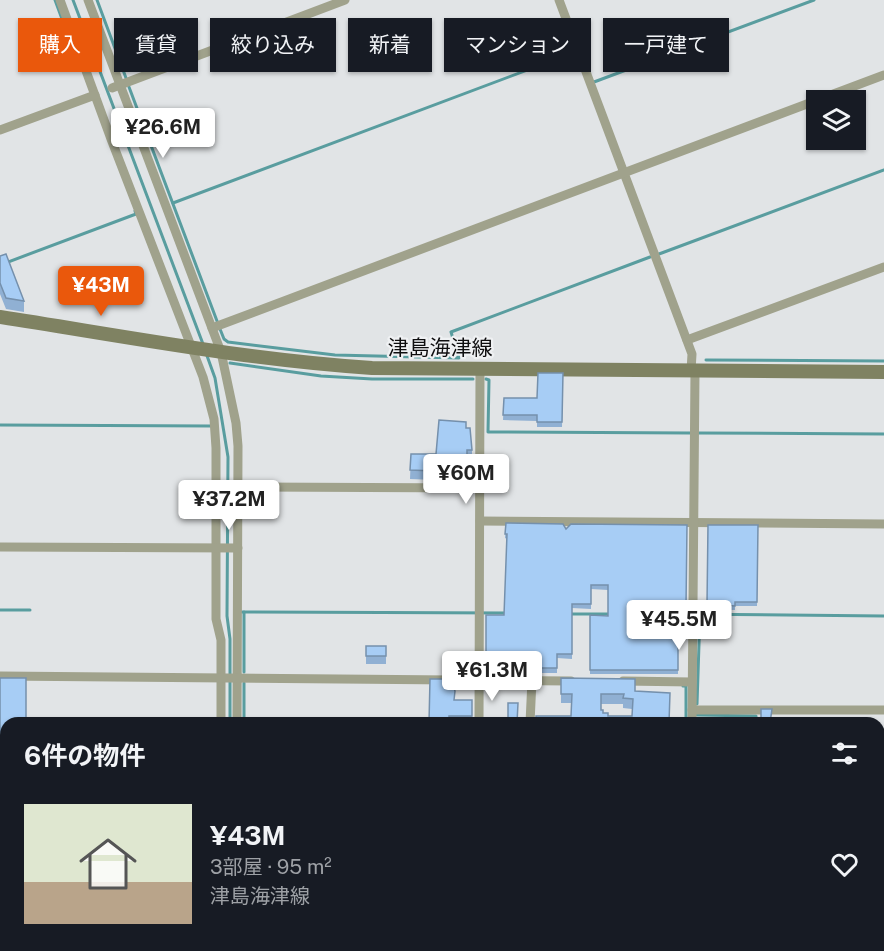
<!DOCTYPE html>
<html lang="ja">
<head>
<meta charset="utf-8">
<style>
  :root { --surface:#171b24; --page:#20242c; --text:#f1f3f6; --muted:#9ea1a6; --line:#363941; --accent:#ea580c }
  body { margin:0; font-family:"Public Sans","Noto Sans JP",sans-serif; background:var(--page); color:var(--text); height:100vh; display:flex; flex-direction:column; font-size:22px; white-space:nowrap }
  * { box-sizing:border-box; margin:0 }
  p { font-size:20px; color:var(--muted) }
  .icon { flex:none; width:33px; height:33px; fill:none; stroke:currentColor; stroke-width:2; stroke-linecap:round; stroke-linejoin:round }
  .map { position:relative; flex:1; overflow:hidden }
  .details { position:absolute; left:0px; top:717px; width:885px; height:234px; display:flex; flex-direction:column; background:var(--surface); border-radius:18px 18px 0 0; box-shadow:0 2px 4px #0004 }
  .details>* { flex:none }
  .banner { position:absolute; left:18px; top:18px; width:849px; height:54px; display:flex; gap:12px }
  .controls { position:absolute; left:806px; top:90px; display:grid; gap:12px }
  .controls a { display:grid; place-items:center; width:60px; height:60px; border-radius:0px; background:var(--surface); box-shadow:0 2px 4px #0004; font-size:30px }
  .price { position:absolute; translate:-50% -51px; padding:0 14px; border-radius:6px; background:#fff; color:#222; font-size:20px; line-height:39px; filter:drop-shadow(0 2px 3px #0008) }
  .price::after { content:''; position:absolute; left:50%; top:36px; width:18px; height:14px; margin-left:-9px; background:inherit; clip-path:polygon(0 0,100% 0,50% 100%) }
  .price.selected { background:var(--accent); color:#fff }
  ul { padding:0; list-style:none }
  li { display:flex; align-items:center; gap:18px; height:150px; padding:0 24px }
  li+li { border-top:2px solid var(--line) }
  li span { display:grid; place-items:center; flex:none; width:168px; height:120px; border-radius:0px; color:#555 }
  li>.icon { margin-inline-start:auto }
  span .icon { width:72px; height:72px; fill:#fffc; stroke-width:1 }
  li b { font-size:26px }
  h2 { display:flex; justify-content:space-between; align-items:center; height:72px; padding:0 24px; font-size:26px }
  .pill { padding:0 21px; border-radius:0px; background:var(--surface); box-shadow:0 2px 4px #0004; font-size:21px; line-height:54px }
  .pill.selected { background:var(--accent); color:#fff }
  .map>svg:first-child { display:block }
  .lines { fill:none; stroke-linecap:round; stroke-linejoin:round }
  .stream { stroke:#599d9f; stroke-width:3 }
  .minor { stroke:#a0a28c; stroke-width:9 }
  .secondary { stroke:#7f8262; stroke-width:14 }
  .wall { fill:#90b0d3; fill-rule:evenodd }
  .building { fill:#a7cdf5; stroke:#7590ac; stroke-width:1.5; fill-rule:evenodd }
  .labels { text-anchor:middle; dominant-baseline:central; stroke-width:4.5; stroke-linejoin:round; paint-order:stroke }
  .street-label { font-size:21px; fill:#0e0e0f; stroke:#eff1f3 }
</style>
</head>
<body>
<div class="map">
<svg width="884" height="951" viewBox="0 0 884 951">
  <rect width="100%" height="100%" fill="#e1e4e6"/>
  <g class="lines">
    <!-- stream -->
    <g class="stream">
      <polyline points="55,0 62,19"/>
      <polyline points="73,0 203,344"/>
      <polyline points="97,0 126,78"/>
      <polyline points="594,82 814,0"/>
      <polyline points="129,87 217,321"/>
      <polyline points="173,203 570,54"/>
      <polyline points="659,254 884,170"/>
      <polyline points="0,265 136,214 135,211"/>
      <polyline points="220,329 224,339 228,342 335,355 459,358 451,332 650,257"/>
      <polyline points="206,353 215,378 228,457 227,616 230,639 230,723"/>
      <polyline points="706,360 884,361"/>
      <polyline points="230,363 321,376 372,379 473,379"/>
      <polyline points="486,379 489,380 488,432 690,433"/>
      <polyline points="0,425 211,426"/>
      <polyline points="698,433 884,434"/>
      <polyline points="0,610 30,610"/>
      <polyline points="242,612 508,613"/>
      <polyline points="568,614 610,614"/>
      <polyline points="676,614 884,616"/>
      <polyline points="244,672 244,612"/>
      <polyline points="683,686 686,686 686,723"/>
      <polyline points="697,704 700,614"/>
      <polyline points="697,715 756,716 756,723"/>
      <polyline points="244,723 244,683"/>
      <polyline points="879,768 884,768"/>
      <polyline points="0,791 6,791"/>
      <polyline points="0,858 6,858"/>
      <polyline points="816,945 816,947 833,951"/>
      <polyline points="228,951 228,945"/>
      <polyline points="244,951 244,945"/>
      <polyline points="744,951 751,949 751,945"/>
    </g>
    <!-- minor -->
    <g class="minor">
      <polyline points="60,0 111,139 203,377 214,419 216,448 216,619 221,640 221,723"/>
      <polyline points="88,0 221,352 236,423 238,446 237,723"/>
      <polyline points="559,0 692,354 691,371"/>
      <polyline points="112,88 345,0"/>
      <polyline points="0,130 95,95"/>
      <polyline points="212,328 884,75"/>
      <polyline points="687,340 884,267"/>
      <polyline points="238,487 480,488"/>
      <polyline points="480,521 884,524"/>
      <polyline points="0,547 238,548"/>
      <polyline points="0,676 571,681"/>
      <polyline points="623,681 692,682"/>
      <polyline points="692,710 884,710"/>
      <polyline points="479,723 480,369"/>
      <polyline points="530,723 532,680"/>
      <polyline points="692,723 695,371"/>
      <polyline points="0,798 6,798"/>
      <polyline points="879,832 884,832"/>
      <polyline points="879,893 884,894"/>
      <polyline points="0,918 6,918"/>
      <polyline points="758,945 758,951"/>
      <polyline points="220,951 220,945"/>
      <polyline points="237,951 237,945"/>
      <polyline points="476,951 476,945"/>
    </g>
    <!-- secondary -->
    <path class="secondary" d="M0,317c123,19 247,43 372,51l512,4"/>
  </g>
  <!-- wall -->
  <g class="wall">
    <polygon points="0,256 24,301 24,312 6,309 0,294"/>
    <polygon points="563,373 562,427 537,427 537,421 503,420 504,398 537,398"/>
    <polygon points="466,428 472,450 472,459 467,459 467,478 460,478 460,481 410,479 411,454 436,454"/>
    <polygon points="506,523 566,529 687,525 686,610 678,610 678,674 590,674 590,615 608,616 608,590 591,589 591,609 572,608 572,659 557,658 557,673 486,673 486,615 504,615 507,539 505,538"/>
    <polygon points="708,525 758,525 757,606 735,606 735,610 707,609"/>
    <rect x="366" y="646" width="20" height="18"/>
    <polygon points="0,678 6,723 6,786 0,786"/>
    <path d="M561,678l74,13 34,32 -98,-7 1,-13h-11zM601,704h22v4l9,1v7h-24l-5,-3 -2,-3z"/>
    <polygon points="454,700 472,700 472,723 429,723"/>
    <polygon points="879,799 884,800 884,825 879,825"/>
    <rect x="0" y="800" width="6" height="54"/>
    <polygon points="765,945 810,945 810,950 796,951 765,951"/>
  </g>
  <!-- building -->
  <g class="building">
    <polygon points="6,254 24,301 6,298 0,283 0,256"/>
    <polygon points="538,373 563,373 562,422 537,422 537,415 503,415 504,398 537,398"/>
    <polygon points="439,420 466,422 466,428 470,428 472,450 467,450 467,469 460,469 460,472 410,470 411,454 436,454"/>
    <polygon points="506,523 563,524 566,529 571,524 687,525 686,606 678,606 678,670 590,670 590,615 608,616 608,585 591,585 591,604 572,604 572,654 557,654 557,668 486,668 486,615 504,615 507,534 505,534"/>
    <polygon points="708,525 758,525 757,602 735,602 735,606 707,604"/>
    <rect x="366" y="646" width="20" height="10"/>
    <polygon points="0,678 26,678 26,723 6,723 6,782 0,782"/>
    <path d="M561,678l74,1v12l35,2 -1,30h-133v-7h35l1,-22h-11zM601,694h23l-1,4 10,1 -1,17h-24v-3h-5v-3h-2z"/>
    <polygon points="430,679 451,679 455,691 454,700 472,700 472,716 449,716 449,723 429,723"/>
    <polygon points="508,703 518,703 517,723 508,723"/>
    <polygon points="761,709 772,709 770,723 761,723"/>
    <polygon points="879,799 884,800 884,816 879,815"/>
    <rect x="0" y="800" width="6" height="49"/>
    <polygon points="0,920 6,920 6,945 119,945 119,951 0,951"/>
    <rect x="178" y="945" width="32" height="6"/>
  </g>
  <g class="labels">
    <!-- street labels -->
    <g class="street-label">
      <text x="440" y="347">津島海津線</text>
    </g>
  </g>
</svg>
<div class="controls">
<a><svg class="icon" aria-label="layers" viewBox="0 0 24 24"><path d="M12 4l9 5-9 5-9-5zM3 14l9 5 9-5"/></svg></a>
</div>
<b class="price" style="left:163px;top:159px">¥26.6M</b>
<b class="price selected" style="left:101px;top:317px">¥43M</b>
<b class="price" style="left:466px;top:505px">¥60M</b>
<b class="price" style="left:229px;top:531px">¥37.2M</b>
<b class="price" style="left:679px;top:651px">¥45.5M</b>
<b class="price" style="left:492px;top:702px">¥61.3M</b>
<div class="banner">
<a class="pill selected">購入</a>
<a class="pill">賃貸</a>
<a class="pill">絞り込み</a>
<a class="pill">新着</a>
<a class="pill">マンション</a>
<a class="pill">一戸建て</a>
</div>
<section class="details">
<h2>6件の物件<svg class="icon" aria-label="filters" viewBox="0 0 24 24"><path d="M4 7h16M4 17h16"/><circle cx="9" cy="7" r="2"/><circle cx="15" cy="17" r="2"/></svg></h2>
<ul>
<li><span style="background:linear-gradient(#dfe7d0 65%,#b9a48a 0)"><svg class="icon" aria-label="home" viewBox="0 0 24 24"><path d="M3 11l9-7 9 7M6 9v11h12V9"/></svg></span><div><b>¥43M</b><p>3部屋 · 95 m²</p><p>津島海津線</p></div><svg class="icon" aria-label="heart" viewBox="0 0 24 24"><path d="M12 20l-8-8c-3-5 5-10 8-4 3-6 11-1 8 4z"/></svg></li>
</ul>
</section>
</div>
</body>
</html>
